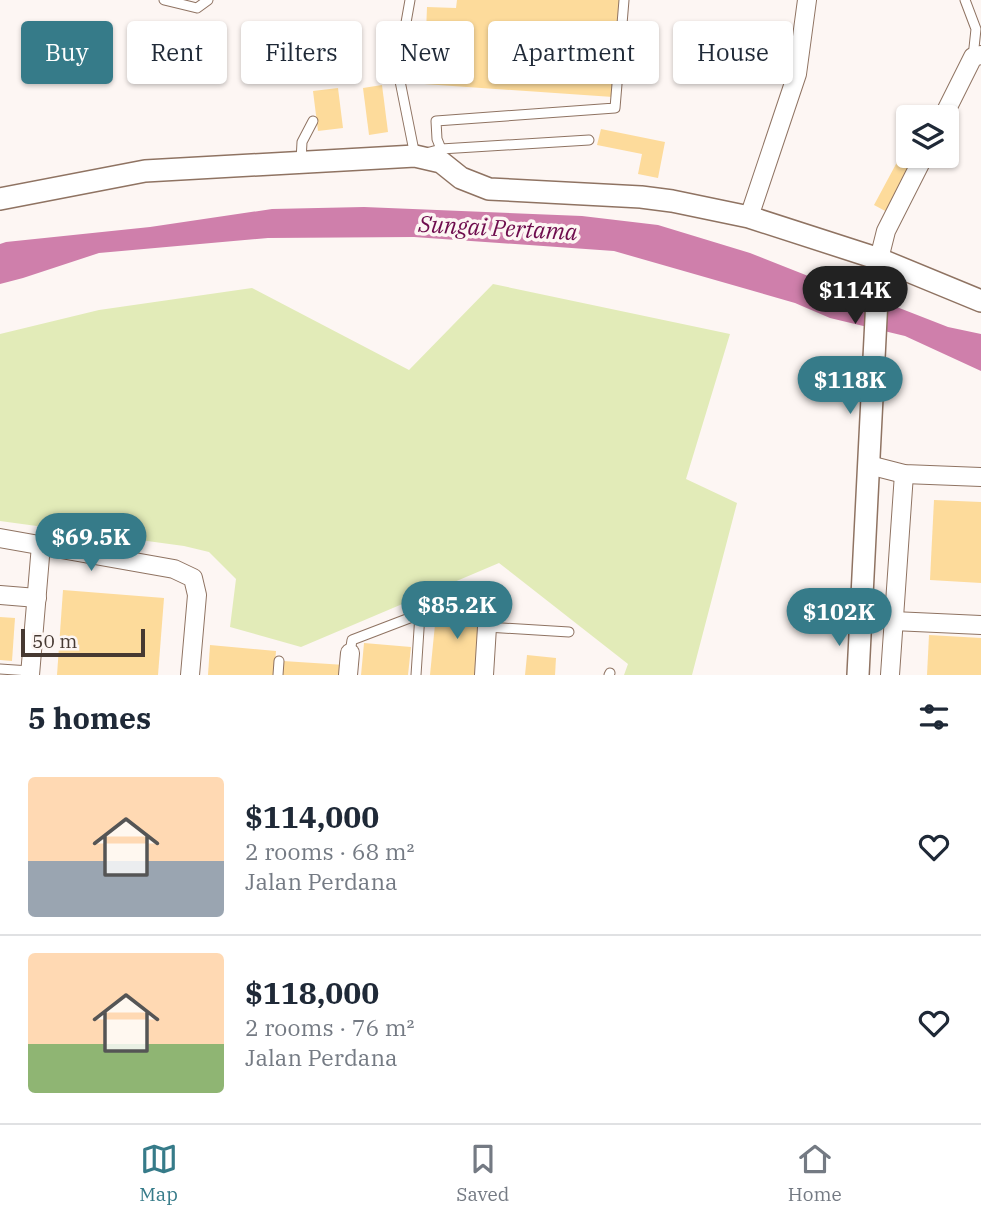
<!DOCTYPE html>
<html lang="en">
<head>
<meta charset="utf-8">
<style>
  :root { --surface:#fff; --page:#f6f6f7; --text:#1f2937; --muted:#747a83; --line:#e0e1e3; --accent:#367b89 }
  body { margin:0; font-family:"IBM Plex Serif",serif; background:var(--page); color:var(--text); height:100vh; display:flex; flex-direction:column; font-size:26px; white-space:nowrap }
  * { box-sizing:border-box; margin:0 }
  p { font-size:23px; color:var(--muted) }
  .icon { flex:none; width:38px; height:38px; fill:none; stroke:currentColor; stroke-width:2; stroke-linecap:round; stroke-linejoin:round }
  .map { position:relative; height:675px; overflow:hidden }
  .drawer { display:flex; flex-direction:column; background:var(--surface); flex:1 }
  .drawer>* { flex:none }
  .top-card { position:absolute; left:21px; top:21px; width:940px; height:63px; display:flex; gap:14px }
  .tools { position:absolute; left:896px; top:105px; display:grid; gap:14px }
  .tools a { display:grid; place-items:center; width:63px; height:63px; border-radius:7px; background:var(--surface); box-shadow:0 2px 5px #0004; font-size:35px }
  .scale { position:absolute; left:21px; bottom:18px; width:124px; box-sizing:border-box; padding-left:7px; border:4px solid #463932; border-top:0; font-size:19px; line-height:24px; white-space:nowrap; color:#463932; -webkit-text-stroke:5px #fdf6f3; paint-order:stroke }
  .price { position:absolute; translate:-50% -60px; padding:0 16px; border-radius:24px; background:var(--accent); color:#fff; font-size:23px; line-height:46px; filter:drop-shadow(0 2px 4px #0008) }
  .price::after { content:''; position:absolute; left:50%; top:42px; width:21px; height:16px; margin-left:-10px; background:inherit; clip-path:polygon(0 0,100% 0,50% 100%) }
  .price.on { background:#222; color:#fff }
  ul { padding:0; list-style:none }
  li { display:flex; align-items:center; gap:21px; height:175px; padding:0 28px }
  li+li { border-top:2px solid var(--line) }
  li span { display:grid; place-items:center; flex:none; width:196px; height:140px; border-radius:7px; color:#555 }
  li>.icon { margin-inline-start:auto }
  span .icon { width:84px; height:84px; fill:#fffc; stroke-width:1 }
  li b { font-size:30px }
  h2 { display:flex; justify-content:space-between; align-items:center; height:84px; padding:0 28px; font-size:30px }
  .tag { padding:0 24px; border-radius:7px; background:var(--surface); box-shadow:0 2px 5px #0004; font-size:24px; line-height:63px }
  .tag.on { background:var(--accent); color:#fff }
  .tab-bar { display:flex; justify-content:space-around; align-items:center; height:98px; border-top:2px solid var(--line); background:var(--surface); font-size:19px; color:var(--muted) }
  .tab-bar a { display:grid; justify-items:center; gap:4px }
  .tab-bar .on { color:var(--accent) }
  .map>svg:first-child { display:block }
  .green { fill:#e2ebb8 }
  .water { fill:#cf7fab }
  .building { fill:#fddb9b }
  .lines { fill:none; stroke-linecap:round; stroke-linejoin:round }
  .service-casing { stroke:#8f7362; stroke-width:11 }
  .minor-casing { stroke:#8f7362; stroke-width:20 }
  .tertiary-casing { stroke:#8f7362; stroke-width:24 }
  .service { stroke:#fff; stroke-width:9 }
  .minor { stroke:#fff; stroke-width:18 }
  .tertiary { stroke:#fff; stroke-width:21 }
  .labels { text-anchor:middle; dominant-baseline:central; stroke-width:7; stroke-linejoin:round; paint-order:stroke }
  .water-label { font-size:23px; font-style:italic; fill:#6e0c4d; stroke:#fdf6f3 }
</style>
</head>
<body>
<div class="map">
<svg width="981" height="675" viewBox="0 0 981 675">
  <rect width="100%" height="100%" fill="#fdf6f3"/>
  <!-- green -->
  <polygon class="green" points="493,284 730,334 686,479 737,503 692,675 624,675 628,664 499,563 301,647 230,627 236,579 209,552 184,546 0,521 0,334 99,310 252,288 409,370"/>
  <!-- water -->
  <polygon class="water" points="364,207 582,216 658,225 750,253 836,287 889,304 948,327 981,334 981,371 905,336 830,318 795,303 614,251 414,237 268,238 99,253 23,278 0,284 0,244 6,242 150,227 272,209"/>
  <!-- building -->
  <g class="building">
    <polygon points="457,0 620,0 613,97 424,84 427,7 456,8"/>
    <polygon points="382,85 388,132 369,135 363,88"/>
    <polygon points="338,88 343,128 318,131 313,91"/>
    <polygon points="601,129 665,142 658,178 638,174 642,154 597,145"/>
    <polygon points="903,151 908,156 919,159 889,213 874,205"/>
    <polygon points="934,500 981,502 981,583 930,580"/>
    <polygon points="63,590 164,598 158,675 57,675"/>
    <polygon points="437,604 484,608 478,675 430,675"/>
    <polygon points="0,617 15,618 12,661 0,660"/>
    <polygon points="929,635 981,638 981,675 927,675"/>
    <polygon points="364,643 411,647 408,675 361,675"/>
    <polygon points="210,645 276,651 274,675 208,675"/>
    <polygon points="527,655 556,658 555,675 525,675"/>
    <polygon points="283,661 345,665 344,675 282,675"/>
  </g>
  <g class="lines">
    <!-- service casing -->
    <g class="service-casing">
      <g id="service">
        <polyline points="164,0 197,8 208,0"/>
        <polyline points="410,0 399,62 399,76 415,156 441,149 589,140"/>
        <polyline points="965,0 976,29 973,57"/>
        <polyline points="441,149 437,139 436,121 615,108 624,0"/>
        <polyline points="301,161 302,142 313,121"/>
        <polyline points="487,627 569,632"/>
        <polyline points="350,653 352,640 420,614 416,675"/>
        <polyline points="0,669 30,671"/>
        <polyline points="278,675 279,661"/>
        <polyline points="609,675 610,673"/>
      </g>
    </g>
    <!-- minor casing -->
    <g class="minor-casing">
      <g id="minor">
        <polyline points="943,117 973,57 981,55"/>
        <polyline points="749,217 797,74 807,0"/>
        <polyline points="879,259 886,231 924,156"/>
        <polyline points="869,465 904,474 981,477"/>
        <polyline points="0,538 174,569 193,578 197,595 190,675"/>
        <polyline points="0,595 37,598"/>
        <polyline points="893,621 981,625"/>
        <polyline points="30,675 41,545"/>
        <polyline points="348,675 350,653"/>
        <polyline points="484,675 487,627"/>
        <polyline points="890,675 904,474"/>
      </g>
    </g>
    <!-- tertiary casing -->
    <g class="tertiary-casing">
      <g id="tertiary">
        <polyline points="0,199 145,171 415,156 441,162 461,178 489,189 641,197 672,201 749,217 879,259 981,301"/>
        <polyline points="858,675 879,259"/>
      </g>
    </g>
    <!-- service -->
    <use href="#service" class="service"/>
    <!-- minor -->
    <use href="#minor" class="minor"/>
    <!-- tertiary -->
    <use href="#tertiary" class="tertiary"/>
  </g>
  <g class="labels">
    <!-- water labels -->
    <g class="water-label">
      <text transform="translate(498 227) rotate(3)">Sungai Pertama</text>
    </g>
  </g>
</svg>
<div class="tools">
<a><svg class="icon" aria-label="layers" viewBox="0 0 24 24"><path d="M12 4l9 5-9 5-9-5zM3 14l9 5 9-5"/></svg></a>
</div>
<div class="scale">50 m</div>
<b class="price on" style="left:855px;top:326px">$114K</b>
<b class="price" style="left:850px;top:416px">$118K</b>
<b class="price" style="left:91px;top:573px">$69.5K</b>
<b class="price" style="left:457px;top:641px">$85.2K</b>
<b class="price" style="left:839px;top:648px">$102K</b>
<div class="top-card">
<a class="tag on">Buy</a>
<a class="tag">Rent</a>
<a class="tag">Filters</a>
<a class="tag">New</a>
<a class="tag">Apartment</a>
<a class="tag">House</a>
</div>
</div>
<section class="drawer">
<h2>5 homes<svg class="icon" aria-label="filters" viewBox="0 0 24 24"><path d="M4 7h16M4 17h16"/><circle cx="9" cy="7" r="2"/><circle cx="15" cy="17" r="2"/></svg></h2>
<ul>
<li><span style="background:linear-gradient(#ffd9b3 60%,#9aa5b1 0)"><svg class="icon" aria-label="home" viewBox="0 0 24 24"><path d="M3 11l9-7 9 7M6 9v11h12V9"/></svg></span><div><b>$114,000</b><p>2 rooms · 68 m²</p><p>Jalan Perdana</p></div><svg class="icon" aria-label="heart" viewBox="0 0 24 24"><path d="M12 20l-8-8c-3-5 5-10 8-4 3-6 11-1 8 4z"/></svg></li>
<li><span style="background:linear-gradient(#ffd9b3 65%,#8fb573 0)"><svg class="icon" aria-label="home" viewBox="0 0 24 24"><path d="M3 11l9-7 9 7M6 9v11h12V9"/></svg></span><div><b>$118,000</b><p>2 rooms · 76 m²</p><p>Jalan Perdana</p></div><svg class="icon" aria-label="heart" viewBox="0 0 24 24"><path d="M12 20l-8-8c-3-5 5-10 8-4 3-6 11-1 8 4z"/></svg></li>
</ul>
</section>
<nav class="tab-bar">
<a class="on"><svg class="icon" aria-label="map" viewBox="0 0 24 24"><path d="M3 6l6-2 6 2 6-2v14l-6 2-6-2-6 2zM9 4v14M15 6v14"/></svg>Map</a>
<a><svg class="icon" aria-label="saved" viewBox="0 0 24 24"><path d="M7 4h10v16l-5-4-5 4z"/></svg>Saved</a>
<a><svg class="icon" aria-label="home" viewBox="0 0 24 24"><path d="M3 11l9-7 9 7M6 9v11h12V9"/></svg>Home</a>
</nav>
</body>
</html>
